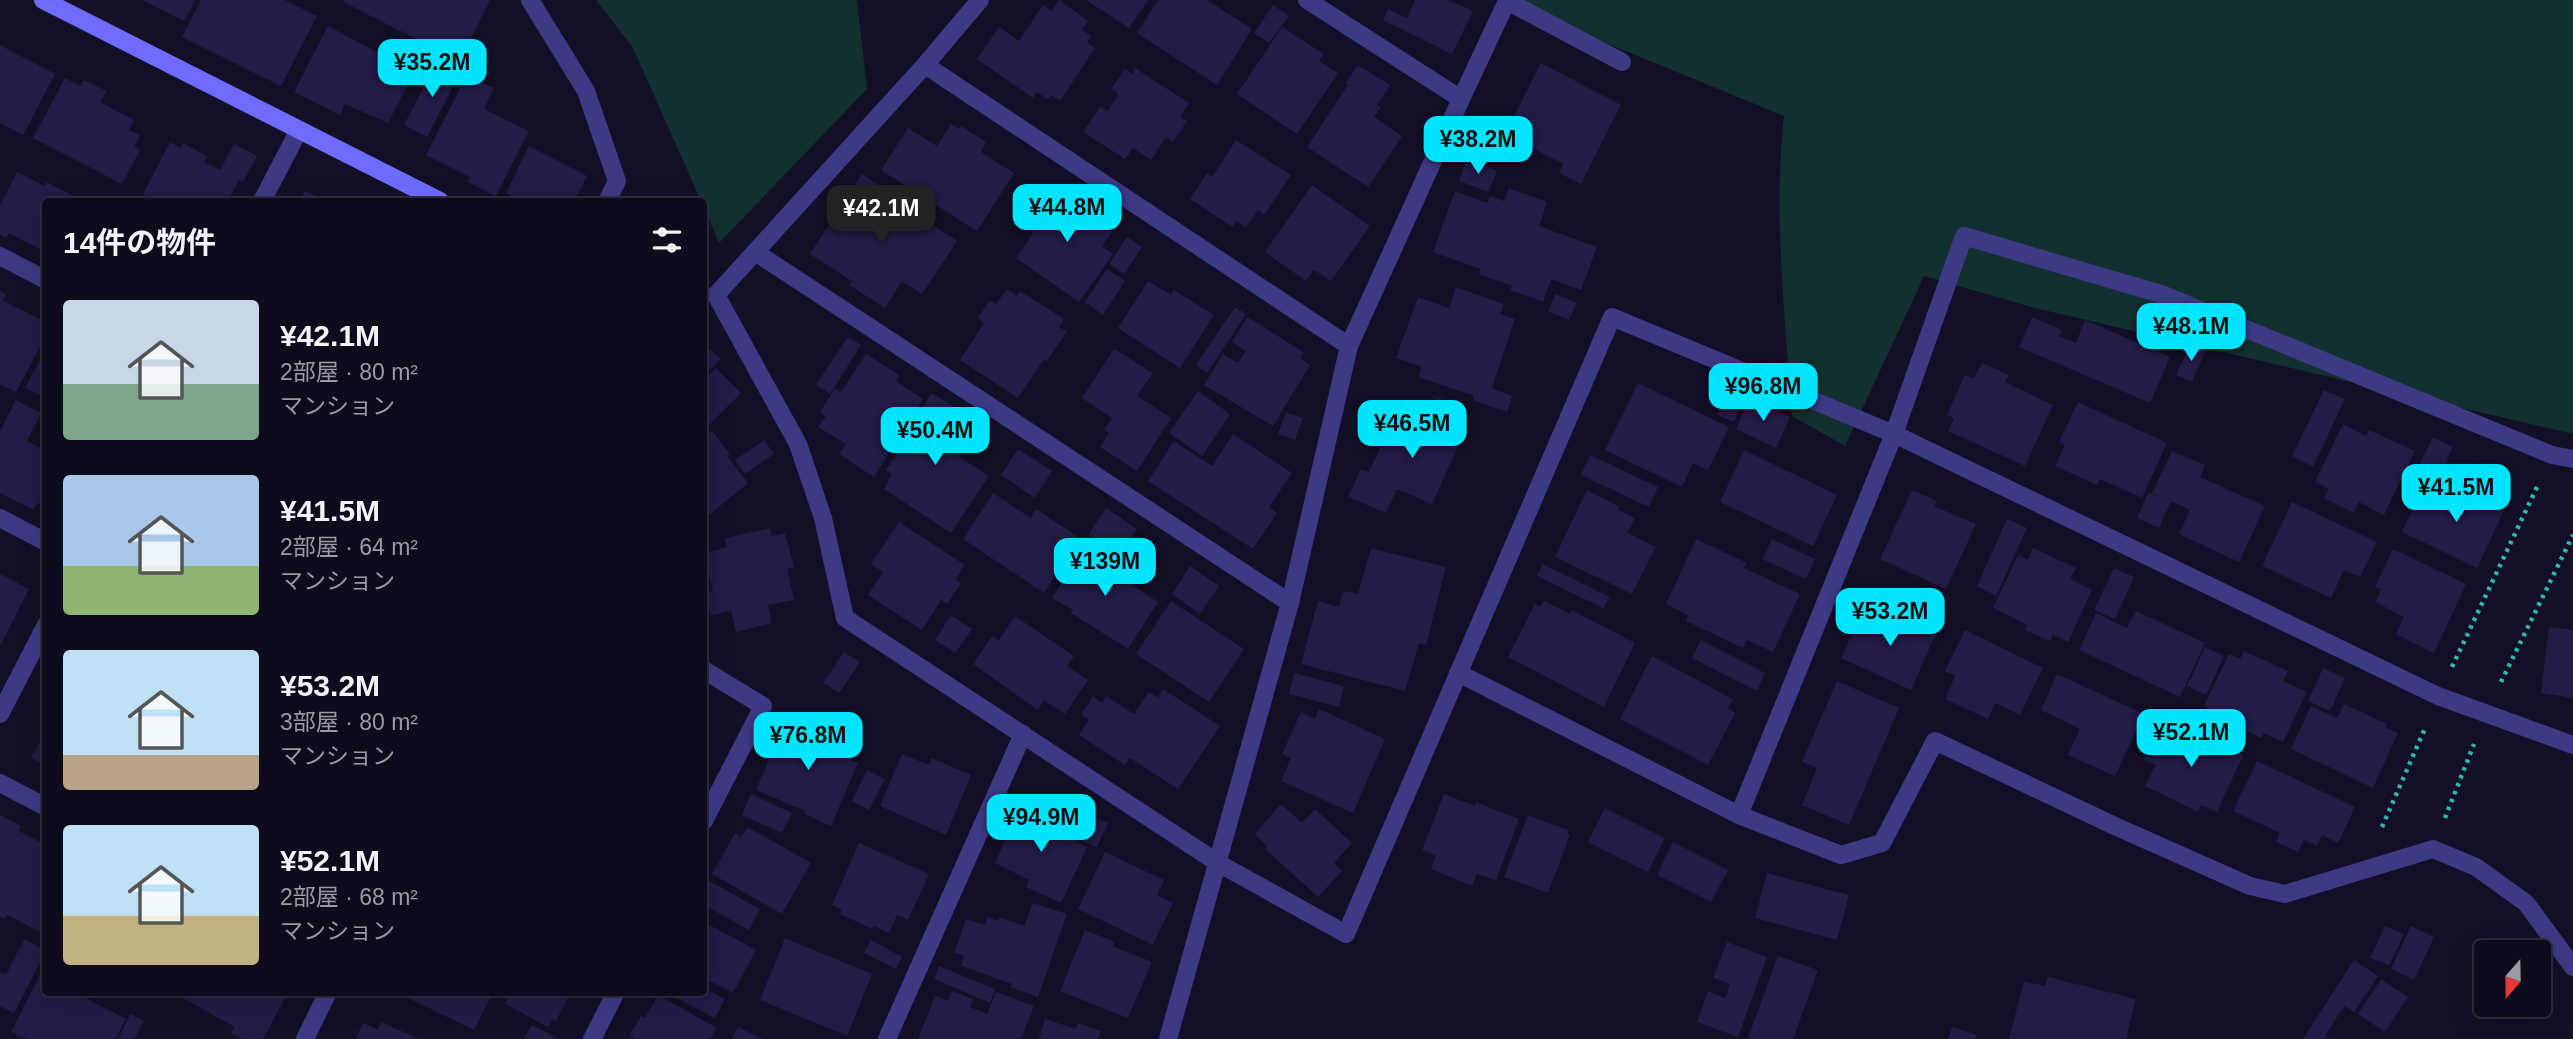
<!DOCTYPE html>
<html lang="ja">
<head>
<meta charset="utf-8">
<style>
  :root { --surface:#0e0b1c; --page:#171425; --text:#f1f3f6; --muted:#9b9ba3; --line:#2e2b3b; --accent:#00e5ff }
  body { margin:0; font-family:Helvetica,"Noto Sans JP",sans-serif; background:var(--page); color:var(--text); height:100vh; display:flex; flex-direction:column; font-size:26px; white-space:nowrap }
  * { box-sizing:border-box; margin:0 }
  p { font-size:23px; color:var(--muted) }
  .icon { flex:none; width:38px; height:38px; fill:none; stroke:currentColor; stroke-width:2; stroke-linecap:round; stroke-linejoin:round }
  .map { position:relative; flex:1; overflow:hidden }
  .panel { position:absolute; left:42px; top:198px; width:665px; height:798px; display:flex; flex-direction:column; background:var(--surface); border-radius:7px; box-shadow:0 7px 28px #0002,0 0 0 2px var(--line) }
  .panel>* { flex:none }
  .needle { width:46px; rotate:200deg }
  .controls { position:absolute; left:2474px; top:940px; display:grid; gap:14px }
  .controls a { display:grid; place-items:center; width:77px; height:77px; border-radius:7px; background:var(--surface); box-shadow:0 7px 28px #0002,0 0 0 2px var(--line); font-size:35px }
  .price { position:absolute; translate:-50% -60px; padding:0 16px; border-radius:14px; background:var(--accent); color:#111; font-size:23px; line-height:46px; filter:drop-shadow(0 2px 4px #0008) }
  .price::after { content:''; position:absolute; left:50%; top:42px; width:21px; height:16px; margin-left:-10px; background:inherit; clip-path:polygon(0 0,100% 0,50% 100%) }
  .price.current { background:#222; color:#fff }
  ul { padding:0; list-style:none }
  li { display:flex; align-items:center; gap:21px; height:175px; padding:0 21px }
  li span { display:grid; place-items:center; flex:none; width:196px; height:140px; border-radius:7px; color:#555 }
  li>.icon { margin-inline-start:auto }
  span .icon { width:84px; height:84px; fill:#fffc; stroke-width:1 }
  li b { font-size:30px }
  h2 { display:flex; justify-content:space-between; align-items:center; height:84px; padding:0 21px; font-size:30px }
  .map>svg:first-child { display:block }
  .green { fill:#12302f }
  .building { fill:#241b47 }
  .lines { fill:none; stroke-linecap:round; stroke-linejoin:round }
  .path { stroke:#2fb8b0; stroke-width:4.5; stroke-dasharray:3.5 5; stroke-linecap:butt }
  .street { stroke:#3d3a85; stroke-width:18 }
  .secondary { stroke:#6f6bff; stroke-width:18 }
</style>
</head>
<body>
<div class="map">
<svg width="2573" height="1039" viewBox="0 0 2573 1039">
  <rect width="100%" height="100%" fill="#130f26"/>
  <!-- green -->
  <g class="green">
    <polygon points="596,0 857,0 867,89 719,243 704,208 704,201 701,201 633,48"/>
    <path d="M1501,0h1072v434l-538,-126 -111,-32 -79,170 -53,-30c-7,-100 -19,-200 -8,-300z"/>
  </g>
  <!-- building -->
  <g class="building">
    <polygon points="142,0 195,0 184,21"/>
    <polygon points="201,0 285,0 317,16 281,86 182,37"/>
    <polygon points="344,0 490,0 460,61 343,2"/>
    <polygon points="1059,0 1088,21 1082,30 1091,36 1087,42 1095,48 1060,101 1051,95 1048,100 1037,92 1033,98 977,59 999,27 1019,41 1043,5 1051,11"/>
    <polygon points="1086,0 1148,0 1129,28"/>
    <polygon points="1158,0 1207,0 1252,29 1217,85 1137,33"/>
    <polygon points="1415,0 1448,0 1473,11 1452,54 1383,20 1388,9 1407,18"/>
    <polygon points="1273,5 1289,16 1269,43 1254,33"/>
    <polygon points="328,26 414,72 388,123 345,104 340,115 294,92"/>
    <polygon points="1282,27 1324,54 1319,61 1338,73 1297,134 1237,94"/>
    <polygon points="0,45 55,74 23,135 0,123"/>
    <polygon points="437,61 460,73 427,137 404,125"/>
    <polygon points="1541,63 1621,105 1581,184 1559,173 1563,164 1505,134"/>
    <polygon points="1358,65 1390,85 1377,105 1381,107 1374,117 1402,136 1368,187 1307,147 1348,85 1346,83"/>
    <polygon points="1135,68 1189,103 1180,117 1187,121 1173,142 1166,137 1151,160 1133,148 1125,159 1083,132 1100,107 1108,111 1119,94 1111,89 1125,69 1132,74"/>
    <polygon points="467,75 494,88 484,109 529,131 496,196 467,182 470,177 426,155"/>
    <polygon points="65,78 81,86 84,80 107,91 100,102 134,120 129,130 140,135 134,147 140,150 122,184 33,138"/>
    <polygon points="951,124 959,129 961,126 986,142 981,152 1014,173 977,231 881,170 908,128 937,146"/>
    <polygon points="1236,140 1291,175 1264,215 1258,210 1246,228 1237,221 1232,227 1190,199 1207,173 1212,177"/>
    <polygon points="170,142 181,148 183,143 207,156 204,162 220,170 234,144 257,156 243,182 239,180 228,201 157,201 143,194"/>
    <polygon points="529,146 587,176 574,201 522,201 506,193"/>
    <polygon points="1467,159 1497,171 1488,192 1459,181"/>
    <polygon points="17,172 44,186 46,182 83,201 46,201 46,252 9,233 6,238 0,235 0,205"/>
    <polygon points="862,174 895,196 882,214 897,223 906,208 957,241 922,294 902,281 885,308 849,285 852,281 810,254"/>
    <polygon points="1056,185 1099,214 1095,221 1112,232 1102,246 1113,254 1079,302 1016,258 1033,233 1026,229"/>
    <polygon points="1312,185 1370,226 1331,281 1314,270 1306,281 1265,252"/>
    <polygon points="1509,188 1547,202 1539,226 1597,247 1581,290 1551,279 1543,302 1510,290 1512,286 1479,274 1480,269 1433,252 1455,191 1487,203 1490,196 1504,201"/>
    <polygon points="305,191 326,201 300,201"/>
    <polygon points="1127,237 1142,247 1124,274 1109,264"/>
    <polygon points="1107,269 1125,281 1103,315 1085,302"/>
    <polygon points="1148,281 1171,295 1174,290 1214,315 1180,368 1118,328"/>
    <polygon points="1456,287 1504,304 1500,314 1515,319 1492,388 1512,396 1507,412 1473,400 1474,396 1418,377 1422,367 1396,358 1418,297 1449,308"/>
    <polygon points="1007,289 1017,296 1020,291 1064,319 1059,327 1067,331 1047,361 1044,359 1018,398 960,360 984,323 978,318 990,300 996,304"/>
    <polygon points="0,291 6,294 3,301 46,322 46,335 16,392 0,384"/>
    <polygon points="1556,294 1577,303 1569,320 1548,311"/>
    <polygon points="1235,307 1246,314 1207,373 1196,365"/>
    <polygon points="1248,317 1303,352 1300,358 1310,365 1273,426 1204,385 1223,354 1238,363 1246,351 1232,342"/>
    <polygon points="2032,317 2062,330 2059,336 2076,343 2085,320 2170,357 2150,403 2019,347"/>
    <polygon points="848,337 861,345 830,394 816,385"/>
    <polygon points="2190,344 2206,350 2192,382 2176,375"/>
    <polygon points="704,345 721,359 704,375"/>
    <polygon points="46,349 46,398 25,388"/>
    <polygon points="1114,349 1153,373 1137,396 1171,418 1137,471 1100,447 1109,433 1104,430 1112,418 1082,398"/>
    <polygon points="866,354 899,375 896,381 923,399 874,477 839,454 846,444 818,427 826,416 820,412 835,388 841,392"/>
    <polygon points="1982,363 2009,375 2005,382 2053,405 2025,466 1948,431 1954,418 1947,415 1965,375 1974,378"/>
    <polygon points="716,368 741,393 704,430 704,381"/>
    <polygon points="1638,383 1729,427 1708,470 1693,463 1682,487 1605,450"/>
    <polygon points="1729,390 1745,398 1734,422 1717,415"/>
    <polygon points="2324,390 2345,399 2313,467 2292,456"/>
    <polygon points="1198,391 1230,414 1202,456 1169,433"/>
    <polygon points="932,393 970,417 952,444 940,436 936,442 989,476 951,533 884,489 892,474 886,470 918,422 914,420"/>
    <polygon points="1437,397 1466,410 1452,441 1459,444 1432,504 1397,489 1386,513 1348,497 1361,469 1369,472 1391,424 1404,431 1409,420 1424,427"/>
    <polygon points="1749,399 1790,417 1776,448 1736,429"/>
    <polygon points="16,400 41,413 27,441 46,451 46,507 37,503 33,510 0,493 0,431"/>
    <polygon points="1369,402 1391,409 1384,437 1362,431"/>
    <polygon points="2078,402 2167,443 2142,498 2100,479 2097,485 2055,466 2065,445 2059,442"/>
    <polygon points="1286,412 1303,418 1295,440 1278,434"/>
    <polygon points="2343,424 2366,436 2369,430 2415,451 2384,515 2359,502 2354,513 2324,498 2329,489 2315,482"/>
    <polygon points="712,431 730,454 727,456 748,483 704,519 704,438"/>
    <polygon points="1233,434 1292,473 1269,507 1277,513 1253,549 1148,481 1174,441 1212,466"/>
    <polygon points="2433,437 2453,447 2435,483 2415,473"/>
    <polygon points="764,440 774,454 745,474 735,460"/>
    <polygon points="1018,449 1052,471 1035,498 1001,475"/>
    <polygon points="1744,450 1837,495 1813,546 1720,502"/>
    <polygon points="2172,451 2205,465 2200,477 2265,506 2239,562 2179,534 2190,510 2171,501 2159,528 2137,518 2148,493 2162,498 2152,493"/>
    <polygon points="1590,455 1658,487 1649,507 1581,475"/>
    <polygon points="1587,490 1620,507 1618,510 1635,518 1627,533 1656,547 1632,594 1555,557"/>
    <polygon points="1912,490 1937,501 1934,506 1976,524 1946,589 1880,559"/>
    <polygon points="2422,490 2445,501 2449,492 2474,503 2480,491 2507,504 2477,568 2402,532"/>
    <polygon points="993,493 1031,518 1036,509 1080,538 1044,593 963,539"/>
    <polygon points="2292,502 2377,542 2360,577 2344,570 2331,598 2262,566"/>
    <polygon points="1106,508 1137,529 1119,556 1088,535"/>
    <polygon points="2007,519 2027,528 1996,596 1977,586"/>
    <polygon points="899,522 965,565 955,580 961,583 947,604 941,600 922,630 868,595 883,572 871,564"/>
    <polygon points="770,528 772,536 785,533 794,567 787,569 794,600 768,605 772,623 736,632 731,611 711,615 705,593 713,591 704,553 727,547 725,538"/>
    <polygon points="1696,539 1747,563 1744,568 1800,594 1773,652 1747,640 1743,648 1686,621 1688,615 1666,604"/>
    <polygon points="1772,539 1815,559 1806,579 1762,559"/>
    <polygon points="1086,545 1120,567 1115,574 1158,602 1128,649 1071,613 1073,610 1052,598"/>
    <polygon points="1371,548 1446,567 1426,645 1419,643 1405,691 1301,664 1318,601 1339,607 1343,591 1358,594"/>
    <polygon points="2033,548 2076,568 2070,579 2092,590 2068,642 2053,635 2050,641 2025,630 2027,625 1993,608 2018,555 2028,560"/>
    <polygon points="2393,549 2466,584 2434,653 2396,634 2404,617 2375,602 2381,590 2375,587"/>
    <polygon points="1543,564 1610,597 1603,608 1537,576"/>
    <polygon points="1190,566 1219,586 1200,614 1172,594"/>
    <polygon points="2114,568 2134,577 2115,619 2094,610"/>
    <polygon points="0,574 29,589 0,646"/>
    <polygon points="1171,601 1244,649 1209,702 1136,654"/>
    <polygon points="1544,601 1570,614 1572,610 1635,643 1604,707 1508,657 1535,604 1540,607"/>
    <polygon points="1884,610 1936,633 1911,690 1841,658 1861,614 1878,622"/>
    <polygon points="2136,611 2205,643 2180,697 2079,650 2096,613 2127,628"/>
    <polygon points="951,615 972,629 955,653 935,640"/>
    <polygon points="1015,616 1074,656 1067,666 1088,680 1065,714 1044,700 1038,710 973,664 992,636 999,640"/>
    <polygon points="2549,627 2573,630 2573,698 2541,693"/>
    <polygon points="1965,630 2043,668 2020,715 1995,703 1988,719 1945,699 1955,676 1945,671"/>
    <polygon points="1701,640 1765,673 1757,691 1692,658"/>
    <polygon points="2205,647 2224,656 2206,695 2187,686"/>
    <polygon points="2244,651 2288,671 2283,681 2307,692 2283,742 2264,733 2261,738 2237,726 2239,723 2204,706 2229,654 2240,659"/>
    <polygon points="844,652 860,662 839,693 823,683"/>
    <polygon points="1652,656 1733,699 1728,708 1735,713 1708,765 1620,719"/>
    <polygon points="2323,668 2345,678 2330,711 2308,701"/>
    <polygon points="1294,673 1344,686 1339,707 1289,694"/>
    <polygon points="2057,674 2144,714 2115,776 2068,755 2080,729 2041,710"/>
    <polygon points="1837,681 1899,708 1849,825 1802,805 1817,768 1802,762"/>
    <polygon points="1163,689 1220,726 1178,789 1130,758 1125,765 1079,735 1089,720 1081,714 1093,697 1102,703 1106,696 1134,714 1149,692 1158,698"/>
    <polygon points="2344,704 2387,724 2385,727 2398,733 2373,788 2291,749 2311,706 2337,718"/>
    <polygon points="1319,709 1385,739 1353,813 1281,781 1291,758 1282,754 1301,712 1315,719"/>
    <polygon points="786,719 812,730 815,725 837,734 830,751 858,763 831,826 804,814 805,811 756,790"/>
    <polygon points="2160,724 2191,738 2194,732 2243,755 2217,812 2201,805 2198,812 2145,786 2156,765 2143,760"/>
    <polygon points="46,731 46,765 31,758"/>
    <polygon points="902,754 929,765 932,758 971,775 946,835 880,806"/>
    <polygon points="2257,761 2355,807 2338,843 2322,835 2317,846 2304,840 2298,852 2276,842 2280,833 2233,811"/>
    <polygon points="867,770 885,779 869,810 852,801"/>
    <polygon points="751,794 792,813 782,833 742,815"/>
    <polygon points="1444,794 1475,806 1476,802 1519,819 1496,880 1477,874 1472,886 1431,869 1436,856 1422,850"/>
    <polygon points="1281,804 1302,823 1315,809 1352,843 1334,863 1342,871 1318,897 1265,849 1267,846 1255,834"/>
    <polygon points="1021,805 1056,821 1052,830 1087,847 1061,903 1026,887 1029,880 995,863"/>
    <polygon points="1605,808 1665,838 1648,872 1588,842"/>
    <polygon points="1089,814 1108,823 1097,847 1078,839"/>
    <polygon points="0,815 21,826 19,831 46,845 46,935 7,915 5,919 0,917"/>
    <polygon points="1528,815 1568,830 1567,833 1570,835 1548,893 1504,877"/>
    <polygon points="748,827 811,863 782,914 712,874 735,833 741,837"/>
    <polygon points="1673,842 1728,870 1711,902 1657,875"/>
    <polygon points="859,843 929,874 908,920 897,915 889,933 874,926 872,929 840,914 842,910 832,905"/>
    <polygon points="1105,852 1164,880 1157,895 1173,903 1153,945 1078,909"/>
    <polygon points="1767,873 1849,895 1837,940 1755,918"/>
    <polygon points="704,878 760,909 749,930 704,905"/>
    <polygon points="1033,903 1067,914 1038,997 1010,987 1012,984 961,966 964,956 954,953 966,919 985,925 988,917 999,921 1000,917 1024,926"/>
    <polygon points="704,922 756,950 733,993 704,978"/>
    <polygon points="2385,926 2404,934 2389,965 2370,958"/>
    <polygon points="2411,926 2434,937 2414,980 2391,969"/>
    <polygon points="1085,930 1115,942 1113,946 1152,962 1128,1018 1060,991"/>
    <polygon points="785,938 872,974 847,1036 760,1000"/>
    <polygon points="24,939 46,951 14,1013 0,1006 0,972 6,975"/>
    <polygon points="871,940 902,957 896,969 864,953"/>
    <polygon points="1727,942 1767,957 1738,1037 1697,1022 1708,991 1725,998 1730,984 1713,978"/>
    <polygon points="1778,956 1818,970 1793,1039 1750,1039 1748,1038"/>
    <polygon points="2354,960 2378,976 2354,1012 2344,1006 2325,1036 2331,1039 2303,1039"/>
    <polygon points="939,966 995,989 990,1003 934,979"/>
    <polygon points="40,975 46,978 46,992 74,992 126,1019 115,1039 26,1039 11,1032"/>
    <polygon points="2048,977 2136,999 2126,1039 2009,1039 2024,981 2045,986"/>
    <polygon points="2381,979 2408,997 2385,1032 2358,1014"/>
    <polygon points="704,988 725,999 715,1018 665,992 704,992"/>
    <polygon points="952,991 973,999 970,1007 987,1014 996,992 1034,1006 1021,1039 918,1039 935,996 948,1001"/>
    <polygon points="172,992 288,992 263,1039 243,1039 231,1033 235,1027"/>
    <polygon points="403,992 493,992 474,1030 402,995"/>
    <polygon points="511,992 571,992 556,1021 553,1019 548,1027 505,1004"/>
    <polygon points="658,995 717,1028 710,1039 634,1039 629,1036 641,1016 645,1018"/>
    <polygon points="130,1014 144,1021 134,1039 118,1039"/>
    <polygon points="1045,1019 1076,1029 1078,1023 1101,1031 1098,1039 1039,1039"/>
    <polygon points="381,1022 419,1039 356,1039 363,1023 378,1030"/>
    <polygon points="532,1025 558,1039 524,1039"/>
    <polygon points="738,1027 762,1039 732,1039"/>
    <polygon points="1952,1027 1977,1035 1975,1039 1948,1039"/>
  </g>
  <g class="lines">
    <!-- path -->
    <g class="path">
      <polyline points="2452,667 2538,485"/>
      <polyline points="2501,682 2573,535"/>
      <polyline points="2445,818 2474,744"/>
      <polyline points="2382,827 2426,726"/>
    </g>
    <!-- street -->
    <g class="street">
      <polyline points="530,0 586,91 617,181 607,201"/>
      <polyline points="925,65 1349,346"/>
      <polyline points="1461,99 1507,1 1622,62"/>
      <polyline points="262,201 299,130"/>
      <polyline points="755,252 1290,603"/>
      <polyline points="0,256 46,280"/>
      <polyline points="716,295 798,444 823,518 845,618 1218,863 1346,934 1612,317 1894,434 2438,696 2573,745"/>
      <polyline points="716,295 925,65 980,0"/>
      <polyline points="0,518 46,542"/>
      <polyline points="704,670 763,706 704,821"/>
      <polyline points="1458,673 1739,815 1841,855 1882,843 1935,741 2117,827 2250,886 2285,894 2433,849 2476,867 2526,903 2573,967"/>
      <polyline points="0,714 46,625"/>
      <polyline points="0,783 46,807"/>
      <polyline points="1739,815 1894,434 1964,236 2164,295 2552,455 2573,459"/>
      <polyline points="305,1039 328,992"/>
      <polyline points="592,1039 616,992"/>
      <polyline points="887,1039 1023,734"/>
      <polyline points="1168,1039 1290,603 1349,346 1461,99 1307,0"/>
    </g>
    <!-- secondary -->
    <polyline class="secondary" points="43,0 440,201"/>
  </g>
</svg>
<div class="controls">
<a><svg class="needle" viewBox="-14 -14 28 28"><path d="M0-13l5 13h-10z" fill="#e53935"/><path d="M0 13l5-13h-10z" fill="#9b9ba3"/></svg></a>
</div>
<b class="price" style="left:432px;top:99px">¥35.2M</b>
<b class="price" style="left:1478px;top:176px">¥38.2M</b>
<b class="price" style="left:1067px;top:244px">¥44.8M</b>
<b class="price current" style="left:881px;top:245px">¥42.1M</b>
<b class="price" style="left:2191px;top:363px">¥48.1M</b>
<b class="price" style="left:1763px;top:423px">¥96.8M</b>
<b class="price" style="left:1412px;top:460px">¥46.5M</b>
<b class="price" style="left:935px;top:467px">¥50.4M</b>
<b class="price" style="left:2456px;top:524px">¥41.5M</b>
<b class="price" style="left:1105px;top:598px">¥139M</b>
<b class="price" style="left:1890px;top:648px">¥53.2M</b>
<b class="price" style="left:2191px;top:769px">¥52.1M</b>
<b class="price" style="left:808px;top:772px">¥76.8M</b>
<b class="price" style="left:1041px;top:854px">¥94.9M</b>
<section class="panel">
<h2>14件の物件<svg class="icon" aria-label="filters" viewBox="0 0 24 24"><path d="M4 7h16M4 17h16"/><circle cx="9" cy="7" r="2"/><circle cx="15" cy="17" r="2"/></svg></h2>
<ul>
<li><span style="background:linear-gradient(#c9d6e8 60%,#7fa58c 0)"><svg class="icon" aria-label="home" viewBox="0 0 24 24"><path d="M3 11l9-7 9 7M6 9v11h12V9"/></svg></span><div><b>¥42.1M</b><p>2部屋 · 80 m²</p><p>マンション</p></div></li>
<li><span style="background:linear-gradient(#a9c7e8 65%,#8fb573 0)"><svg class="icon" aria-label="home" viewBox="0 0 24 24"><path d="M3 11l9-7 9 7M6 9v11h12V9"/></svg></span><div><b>¥41.5M</b><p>2部屋 · 64 m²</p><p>マンション</p></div></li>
<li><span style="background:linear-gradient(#bfe0f5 75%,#b9a48a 0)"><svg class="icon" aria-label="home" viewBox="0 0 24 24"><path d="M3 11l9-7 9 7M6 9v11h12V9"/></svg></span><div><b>¥53.2M</b><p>3部屋 · 80 m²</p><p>マンション</p></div></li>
<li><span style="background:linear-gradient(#bfe0f5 65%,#c2b280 0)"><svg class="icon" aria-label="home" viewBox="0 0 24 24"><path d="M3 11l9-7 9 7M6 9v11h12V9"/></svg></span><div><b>¥52.1M</b><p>2部屋 · 68 m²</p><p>マンション</p></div></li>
</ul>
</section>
</div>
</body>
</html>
